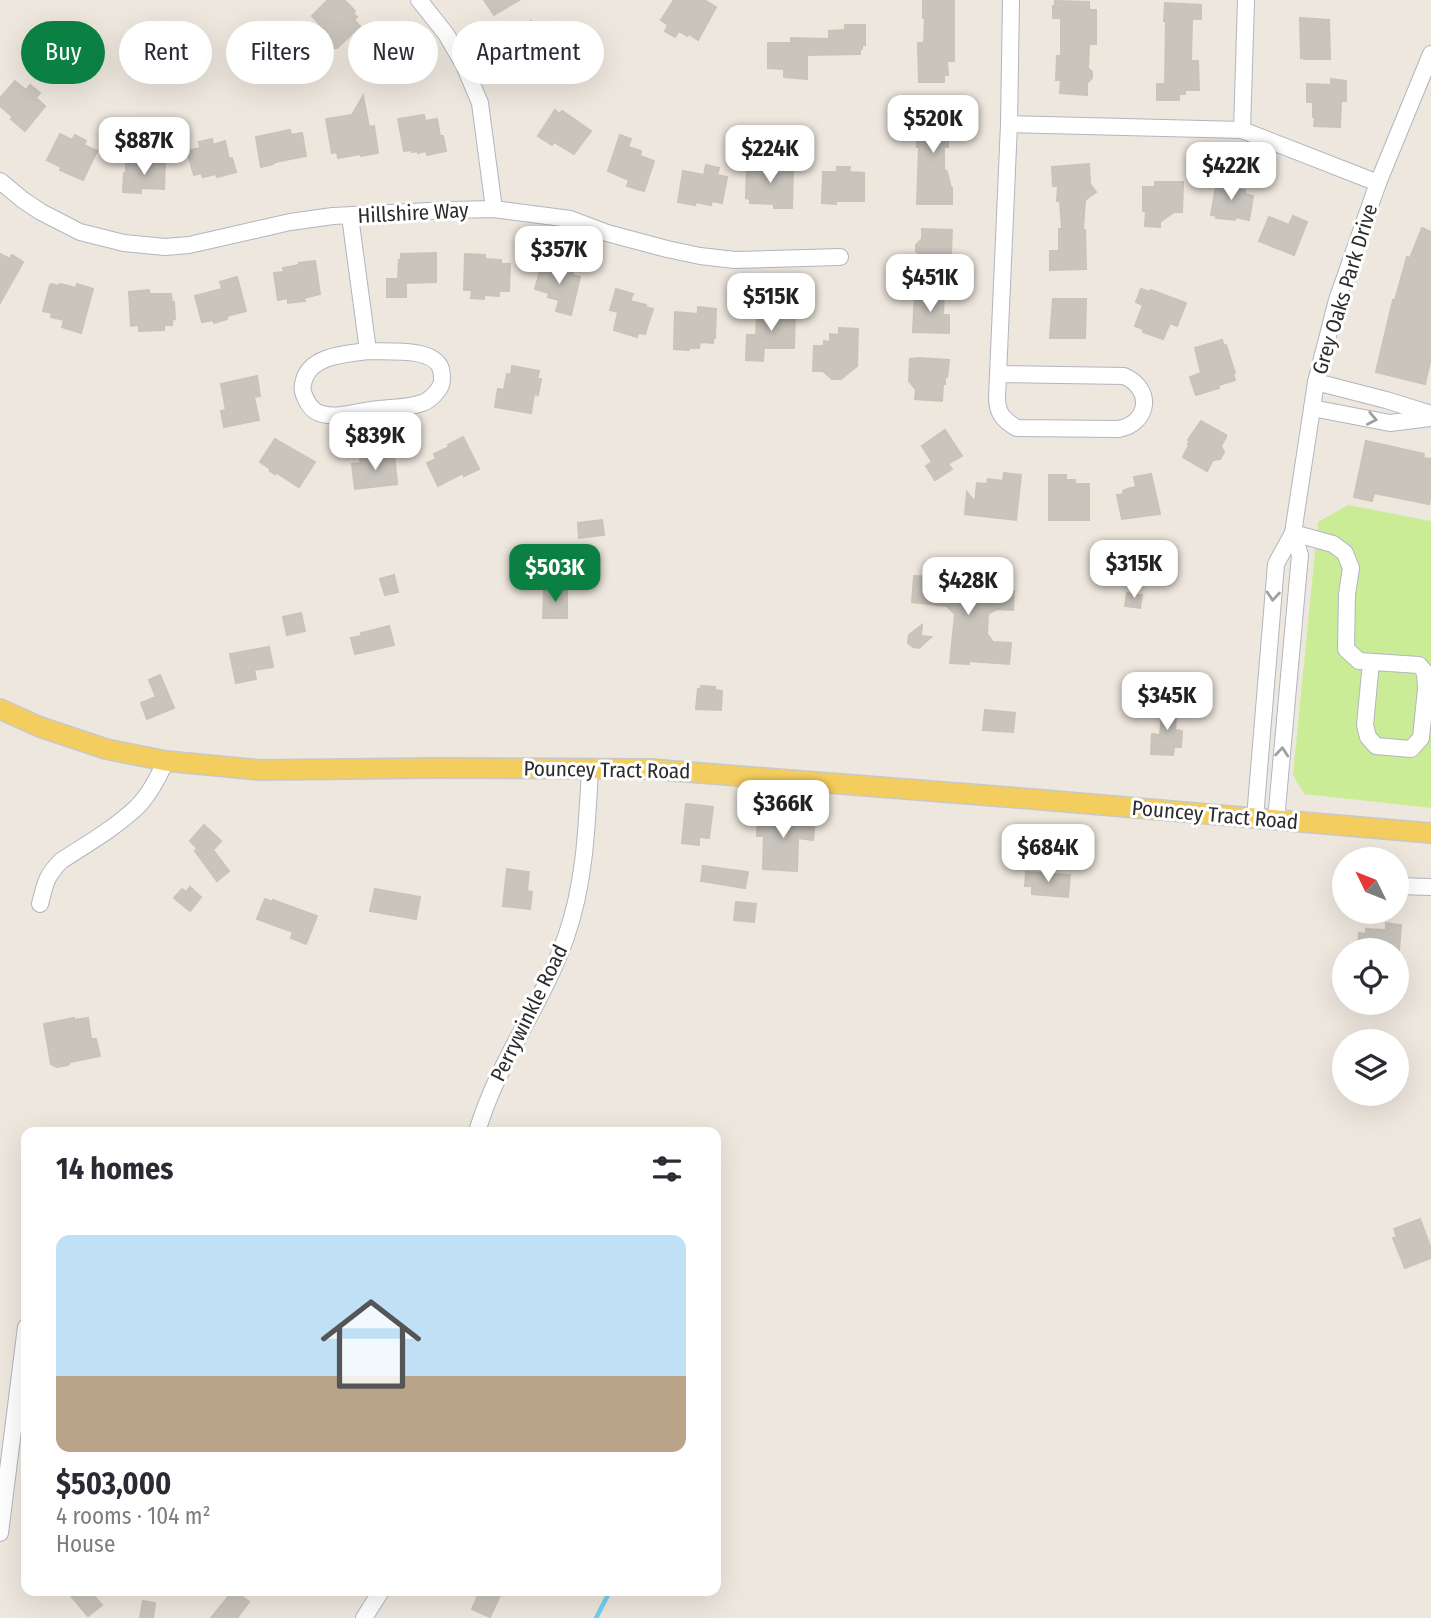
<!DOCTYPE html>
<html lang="en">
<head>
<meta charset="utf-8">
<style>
  :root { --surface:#fff; --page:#f7f7f7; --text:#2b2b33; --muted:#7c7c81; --accent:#0b8043 }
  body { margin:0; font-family:"Fira Sans Condensed",sans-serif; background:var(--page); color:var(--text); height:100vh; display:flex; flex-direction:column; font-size:26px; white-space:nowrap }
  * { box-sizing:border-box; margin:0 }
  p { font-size:23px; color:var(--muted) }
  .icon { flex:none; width:38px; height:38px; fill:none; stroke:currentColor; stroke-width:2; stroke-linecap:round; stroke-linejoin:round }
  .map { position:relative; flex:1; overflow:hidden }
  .details { position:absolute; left:21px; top:1127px; width:700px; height:469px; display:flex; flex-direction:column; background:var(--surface); border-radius:14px; box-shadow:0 7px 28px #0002 }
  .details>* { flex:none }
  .guide { position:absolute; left:21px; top:21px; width:700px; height:63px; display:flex; gap:14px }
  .needle { width:46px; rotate:313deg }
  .buttons { position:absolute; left:1332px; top:847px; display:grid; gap:14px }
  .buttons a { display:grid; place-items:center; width:77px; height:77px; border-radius:50%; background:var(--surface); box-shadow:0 7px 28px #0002; font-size:35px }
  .price { position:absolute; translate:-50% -60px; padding:0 16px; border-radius:14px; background:#fff; color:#222; font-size:23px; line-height:46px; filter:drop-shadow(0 2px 4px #0008) }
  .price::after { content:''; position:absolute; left:50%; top:42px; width:21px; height:16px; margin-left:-10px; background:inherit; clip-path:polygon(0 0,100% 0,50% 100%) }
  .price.active { background:var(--accent); color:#fff }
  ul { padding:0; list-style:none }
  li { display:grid; align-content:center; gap:14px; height:371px; padding:0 35px }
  li span { display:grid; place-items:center; height:217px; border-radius:14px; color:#555 }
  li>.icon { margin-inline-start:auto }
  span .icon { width:126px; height:126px; fill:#fffc; stroke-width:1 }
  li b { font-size:30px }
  h2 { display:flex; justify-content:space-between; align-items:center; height:84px; padding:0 35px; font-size:30px }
  .chip { padding:0 24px; border-radius:32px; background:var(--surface); box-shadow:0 7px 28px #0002; font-size:24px; line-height:63px }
  .chip.active { background:var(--accent); color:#fff }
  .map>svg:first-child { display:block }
  .pitch { fill:#caec96 }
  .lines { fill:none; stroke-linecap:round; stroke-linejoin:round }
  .stream { stroke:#71d2f1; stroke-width:4.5 }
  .building { fill:#c9c5bd; stroke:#cac3b8; stroke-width:2 }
  .minor-casing { stroke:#b2b5c0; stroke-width:18 }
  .major-casing { stroke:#c8c8c8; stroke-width:22 }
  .minor { stroke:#fff; stroke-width:16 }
  .major { stroke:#f3cd5e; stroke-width:19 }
  .oneway { stroke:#a0a0a0 }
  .labels { text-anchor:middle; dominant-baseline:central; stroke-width:6; stroke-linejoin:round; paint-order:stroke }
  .street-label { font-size:21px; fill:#2c2c2c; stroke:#fff }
</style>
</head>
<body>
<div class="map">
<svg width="1431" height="1618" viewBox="0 0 1431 1618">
  <rect width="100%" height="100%" fill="#eee7de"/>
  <!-- pitch -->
  <polygon class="pitch" points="1348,505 1431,521 1431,808 1304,794 1293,775 1318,522"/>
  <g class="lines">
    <!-- stream -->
    <polyline class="stream" points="596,1618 610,1591"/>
  </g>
  <!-- building -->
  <g class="building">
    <polygon points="328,0 344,0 355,11 353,13 357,17 354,20 360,26 337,48 332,48 328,44 329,42 324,37 324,29 312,16"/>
    <polygon points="484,0 519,0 494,15"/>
    <polygon points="674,0 704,0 716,7 698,40 689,34 687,36 679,31 675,37 665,31 668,25 661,20"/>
    <polygon points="923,0 954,0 954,61 947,61 948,75 944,75 944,82 919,82 918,43 924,43 925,18 923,18"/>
    <polygon points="1055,1 1089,2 1089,10 1096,10 1096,44 1089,44 1088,68 1092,72 1092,78 1087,83 1087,95 1060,93 1061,80 1056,80 1057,56 1061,56 1061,18 1053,18 1053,6 1055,6"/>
    <polygon points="1165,3 1201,5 1201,19 1192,19 1191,61 1198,61 1199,90 1185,90 1185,94 1179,94 1179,100 1157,100 1157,84 1165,84 1166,21 1164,21"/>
    <polygon points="1300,18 1329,20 1330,59 1304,59 1304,57 1301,58"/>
    <polygon points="531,21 537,32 544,28 551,43 543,46 551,61 519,77 510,60 516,57 511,42 515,40 511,31"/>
    <polygon points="845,25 865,25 865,45 862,45 862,49 860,49 860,54 807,55 807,79 784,77 784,69 768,68 768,43 791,43 791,38 829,39 829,31 845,30"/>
    <polygon points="1331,79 1346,81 1346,101 1341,101 1340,127 1314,126 1315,117 1313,117 1313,102 1307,102 1307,84 1331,85"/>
    <polygon points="15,81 26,90 30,85 40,93 36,98 45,106 25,131 11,119 13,117 0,106 0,98"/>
    <polygon points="363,96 369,127 374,126 378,153 361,156 360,154 338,158 337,152 332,153 326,119 352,115"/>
    <polygon points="917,107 953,108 952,126 948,126 948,147 944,147 944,169 947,172 951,188 952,188 952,204 917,204 919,147 917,147"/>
    <polygon points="555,110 560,114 562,111 591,131 574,154 554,142 552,145 538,136"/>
    <polygon points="424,115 425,121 437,119 440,136 443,136 446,151 427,155 426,151 418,153 418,151 412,152 412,150 404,151 398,119"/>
    <polygon points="290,130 291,135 302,133 306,156 280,161 273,163 273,164 261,167 256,137"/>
    <polygon points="60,134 72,140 75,135 86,141 84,145 97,151 83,180 60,170 61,167 47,160"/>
    <polygon points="620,135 631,139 628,147 641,151 640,156 654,161 644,191 627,186 629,180 608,171"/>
    <polygon points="212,139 213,145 225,141 229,159 232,158 236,172 217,177 216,174 203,177 201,173 194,175 187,151 200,148 199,142"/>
    <polygon points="126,162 165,163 164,189 141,188 141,193 123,192 124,173 126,173"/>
    <polygon points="776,163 788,163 788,170 793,170 792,208 774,208 774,204 750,203 750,199 746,198 747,164 776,165"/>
    <polygon points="1089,164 1090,184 1096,192 1085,200 1083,230 1085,230 1086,269 1050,270 1050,251 1059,251 1059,229 1062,229 1060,201 1057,201 1058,186 1053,186 1052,167"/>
    <polygon points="706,165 719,168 717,175 727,177 722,203 712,201 711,205 696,202 695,205 678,202 683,171 704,175"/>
    <polygon points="837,167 850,167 849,172 864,173 864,201 836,201 836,204 822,203 823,172 837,172"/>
    <polygon points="1217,180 1233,183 1232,188 1245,190 1245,194 1253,196 1249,220 1235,217 1235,220 1216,218 1217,216 1211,215"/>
    <polygon points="1155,182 1183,182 1182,212 1174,212 1160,222 1160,227 1145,226 1146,211 1143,211 1143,187 1155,187"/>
    <polygon points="1293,216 1307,222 1294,255 1259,241 1269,217 1289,225"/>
    <polygon points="1422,228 1431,232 1431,357 1425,384 1376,372 1393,300 1395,300 1407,257 1410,258"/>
    <polygon points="922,229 952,230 951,255 948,255 947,269 921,269 921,256 916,251 916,245 922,239"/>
    <polygon points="436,253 436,282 406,283 406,297 387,297 387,279 398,279 399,260 401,260 401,254"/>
    <polygon points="0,254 10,259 12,255 23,262 0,303"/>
    <polygon points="465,254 485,255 485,259 501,260 501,264 510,264 509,291 499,291 499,296 484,295 484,299 471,298 472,290 464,290"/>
    <polygon points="315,261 320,294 304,298 305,301 288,303 288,298 278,300 274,273 284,272 283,268 299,265 299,263"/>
    <polygon points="542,264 574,270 572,275 580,277 571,315 556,311 559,300 548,297 549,293 535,289"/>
    <polygon points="237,277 246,311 227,316 227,319 214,323 213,320 202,322 195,296 222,289 220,282"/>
    <polygon points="52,284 59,286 60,284 76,288 77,284 93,289 81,333 62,327 64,320 51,317 52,313 43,311 50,285"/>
    <polygon points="616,289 633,294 630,301 646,305 645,307 653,309 645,334 638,333 637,337 614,330 618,312 610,310"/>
    <polygon points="1141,289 1150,292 1151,290 1186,303 1177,326 1170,323 1163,339 1143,332 1143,329 1135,326 1143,305 1136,302"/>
    <polygon points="149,290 149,294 171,294 172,303 174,302 175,319 172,320 172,325 164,325 164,330 139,331 139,325 131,326 129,292"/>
    <polygon points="915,293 944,294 943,315 949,315 949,333 913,332"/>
    <polygon points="1053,299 1086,299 1085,338 1050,338"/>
    <polygon points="698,307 716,309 715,338 713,338 713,343 700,342 699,348 689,348 689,350 674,349 675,312 698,314"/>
    <polygon points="759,310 795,311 794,348 764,348 763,361 746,360 747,335 756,335 757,317 759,317"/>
    <polygon points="839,328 858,329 857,366 841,379 832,379 823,371 813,371 814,346 824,346 824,341 830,342 830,334 839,335"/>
    <polygon points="1222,340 1224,346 1226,345 1235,373 1233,374 1235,380 1219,385 1219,388 1196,395 1190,377 1201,373 1195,348"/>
    <polygon points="919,358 949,360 947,377 945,377 945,384 943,384 942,401 915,399 916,390 909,381 910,359"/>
    <polygon points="512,366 539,371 537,379 541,379 538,395 534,394 531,413 495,407 498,389 504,390 507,374 511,375"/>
    <polygon points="257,376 260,396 254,397 259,420 224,427 221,411 226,410 221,384"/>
    <polygon points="1201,421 1226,435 1226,437 1221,446 1224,452 1220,459 1213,460 1207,471 1183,457 1189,445 1188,444 1190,441 1188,440"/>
    <polygon points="945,430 962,456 948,464 952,469 935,480 926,466 932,462 922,446"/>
    <polygon points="463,437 479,469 464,476 463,473 438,486 427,463 436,459 434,454 449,447 448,445"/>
    <polygon points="275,439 315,462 299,487 277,473 275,474 270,471 269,468 260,462"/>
    <polygon points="1366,441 1424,454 1423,458 1431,459 1431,494 1429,504 1374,493 1372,501 1354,497"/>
    <polygon points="394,453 397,484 355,489 352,464 361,463 360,459"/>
    <polygon points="1004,473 1021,475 1016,520 965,514 967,492 975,502 977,483 987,484 988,479 1003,481"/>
    <polygon points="1151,474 1160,514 1122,519 1117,495 1124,494 1123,491 1127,489 1136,487 1134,477"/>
    <polygon points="1049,475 1066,475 1066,480 1075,480 1075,484 1089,484 1089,520 1049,520"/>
    <polygon points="602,520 604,535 579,538 578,523"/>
    <polygon points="394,575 398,592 385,595 380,579"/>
    <polygon points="914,576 947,578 946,585 972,587 973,583 995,585 994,590 1014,591 1013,610 997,609 988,614 987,634 993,642 1011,643 1009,664 969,661 969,664 950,663 955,614 947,606 912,602"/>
    <polygon points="544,589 567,589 567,618 543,618"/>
    <polygon points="1127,593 1142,595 1140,608 1125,606"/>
    <polygon points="301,613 305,631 287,635 283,617"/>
    <polygon points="922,625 921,636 931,637 919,648 913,647 908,643 909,635"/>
    <polygon points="389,626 394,645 355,654 351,638 362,636 361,633 366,632"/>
    <polygon points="269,647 273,667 254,670 256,679 236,683 230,654"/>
    <polygon points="160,675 174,708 147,719 141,703 156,697 149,680"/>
    <polygon points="701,686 715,687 715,690 722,691 721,710 696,709 698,689 701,689"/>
    <polygon points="1163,701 1177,702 1175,730 1182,731 1181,747 1174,747 1173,755 1151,754 1152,734 1160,735"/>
    <polygon points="985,710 1015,713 1013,732 983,730"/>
    <polygon points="686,804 713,807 709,838 699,837 699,845 682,843"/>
    <polygon points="758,815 815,819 813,840 798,838 797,871 763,869 764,836 757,836"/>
    <polygon points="204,825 221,841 213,850 229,871 217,881 195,851 197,848 190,841"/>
    <polygon points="703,866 748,872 745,888 701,881"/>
    <polygon points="507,869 529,872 527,891 532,892 530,909 503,906"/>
    <polygon points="1026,872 1070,875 1068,897 1032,894 1032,886 1025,886"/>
    <polygon points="190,887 201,897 190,911 174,898 182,889 186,892"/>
    <polygon points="375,889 420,897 416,919 370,911"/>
    <polygon points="265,899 272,902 273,900 317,916 306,944 291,938 293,932 257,919"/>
    <polygon points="736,902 756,904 754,922 734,920"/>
    <polygon points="1386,923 1401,925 1399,950 1358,950 1359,933 1366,934 1366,929 1386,930"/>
    <polygon points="74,1018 74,1020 88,1018 91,1039 96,1039 100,1056 70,1062 68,1065 57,1067 51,1064 44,1024"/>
    <polygon points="1420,1219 1431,1249 1431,1258 1405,1268 1393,1238 1397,1237 1394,1229"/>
    <polygon points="67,1591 90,1591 102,1605 88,1616"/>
    <polygon points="233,1591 235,1591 249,1602 237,1618 211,1618"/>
    <polygon points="480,1591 502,1591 490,1617 472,1609"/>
    <polygon points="143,1601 155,1603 153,1618 140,1618"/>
  </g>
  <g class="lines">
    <!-- minor casing -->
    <g class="minor-casing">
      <g id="minor">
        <polyline points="419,0 446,34 464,65 480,103 494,209"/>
        <polyline points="1009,124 1242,130 1378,183"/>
        <polyline points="1242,130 1246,0"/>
        <polyline points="0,181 23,200 41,212 80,232 124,243 165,247 189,245 290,222 333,216 449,210 494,209 570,219 607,233 667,249 700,256 735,260 840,257"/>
        <path d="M350,216l18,135c-21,3 -57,4 -64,29 -2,7 -2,9 0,15 3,8 9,17 18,19 18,5 39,-4 58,-5 14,-2 29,-1 42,-6 7,-2 16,-11 19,-18 2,-5 1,-10 0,-16 -7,-22 -53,-17 -73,-18"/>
        <path d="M998,374l126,2c30,13 25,48 -6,53l-101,-1c-13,-7 -20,-15 -20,-30l12,-274 2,-124"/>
        <polyline points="1316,382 1386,400 1431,414"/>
        <polyline points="1312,408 1390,423 1431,418"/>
        <polyline points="1293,533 1333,544 1345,553 1351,568 1347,594 1346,649 1359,661 1419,665 1425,672 1426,689 1421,738 1411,749 1376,746 1368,737 1365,725 1371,662"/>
        <polyline points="1255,818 1276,564 1293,533 1316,382 1337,300 1378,183 1431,54"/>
        <polyline points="1276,820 1300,555 1293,533"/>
        <polyline points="1396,886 1431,887"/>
        <path d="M40,904c5,-20 6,-28 21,-43 26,-17 54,-33 76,-54 13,-13 21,-30 29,-46"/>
        <path d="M477,1132c20,-69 65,-127 89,-195 19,-54 21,-112 24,-169"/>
        <polyline points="0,1533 26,1327"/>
        <polyline points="364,1618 381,1591"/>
      </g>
    </g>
    <!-- major casing -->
    <g class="major-casing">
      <polyline id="major" points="0,709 40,727 106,749 166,761 260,770 433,768 650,769 1032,799 1431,833"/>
    </g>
    <!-- minor -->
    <use href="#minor" class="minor"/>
    <!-- major -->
    <use href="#major" class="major"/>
  </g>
  <!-- one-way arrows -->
  <defs><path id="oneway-chevron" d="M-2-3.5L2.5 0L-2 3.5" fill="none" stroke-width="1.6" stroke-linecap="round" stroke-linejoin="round" transform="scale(1.75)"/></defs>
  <g class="oneway">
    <use href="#oneway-chevron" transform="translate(1372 419) rotate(11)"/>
    <use href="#oneway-chevron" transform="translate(1273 596) rotate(95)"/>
    <use href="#oneway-chevron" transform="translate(1282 752) rotate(-85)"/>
  </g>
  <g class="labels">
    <!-- street labels -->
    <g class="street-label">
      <text transform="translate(413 213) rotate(-3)">Hillshire Way</text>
      <text transform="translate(1345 289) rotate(-73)">Grey Oaks Park Drive</text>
      <text transform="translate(607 770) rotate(1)">Pouncey Tract Road</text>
      <text transform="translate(1215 815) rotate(5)">Pouncey Tract Road</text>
      <text transform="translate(529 1013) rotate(-64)">Perrywinkle Road</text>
    </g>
  </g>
</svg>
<div class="buttons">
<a><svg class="needle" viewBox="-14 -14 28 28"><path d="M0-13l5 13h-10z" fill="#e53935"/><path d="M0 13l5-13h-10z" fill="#7c7c81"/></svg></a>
<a><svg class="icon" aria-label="locate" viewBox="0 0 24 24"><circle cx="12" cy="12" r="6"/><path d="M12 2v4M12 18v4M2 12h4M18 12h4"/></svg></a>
<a><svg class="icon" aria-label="layers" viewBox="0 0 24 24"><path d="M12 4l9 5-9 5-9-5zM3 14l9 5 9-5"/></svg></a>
</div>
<b class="price" style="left:933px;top:155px">$520K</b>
<b class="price" style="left:144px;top:177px">$887K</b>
<b class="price" style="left:770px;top:185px">$224K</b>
<b class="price" style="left:1231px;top:202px">$422K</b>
<b class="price" style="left:559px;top:286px">$357K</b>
<b class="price" style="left:930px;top:314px">$451K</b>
<b class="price" style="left:771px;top:333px">$515K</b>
<b class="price" style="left:375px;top:472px">$839K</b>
<b class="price" style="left:1134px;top:600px">$315K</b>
<b class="price active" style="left:555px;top:604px">$503K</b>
<b class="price" style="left:968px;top:617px">$428K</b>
<b class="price" style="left:1167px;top:732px">$345K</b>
<b class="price" style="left:783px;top:840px">$366K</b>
<b class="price" style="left:1048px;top:884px">$684K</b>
<div class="guide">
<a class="chip active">Buy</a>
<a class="chip">Rent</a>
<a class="chip">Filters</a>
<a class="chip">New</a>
<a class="chip">Apartment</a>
</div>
<section class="details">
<h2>14 homes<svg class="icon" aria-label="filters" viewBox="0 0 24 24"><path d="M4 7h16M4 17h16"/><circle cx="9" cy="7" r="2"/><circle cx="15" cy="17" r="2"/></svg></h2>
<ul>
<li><span style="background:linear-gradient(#bfe0f5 65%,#b9a48a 0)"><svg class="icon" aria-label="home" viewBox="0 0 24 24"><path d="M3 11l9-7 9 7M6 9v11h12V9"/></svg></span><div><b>$503,000</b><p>4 rooms · 104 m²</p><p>House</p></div></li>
</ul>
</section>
</div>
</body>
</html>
